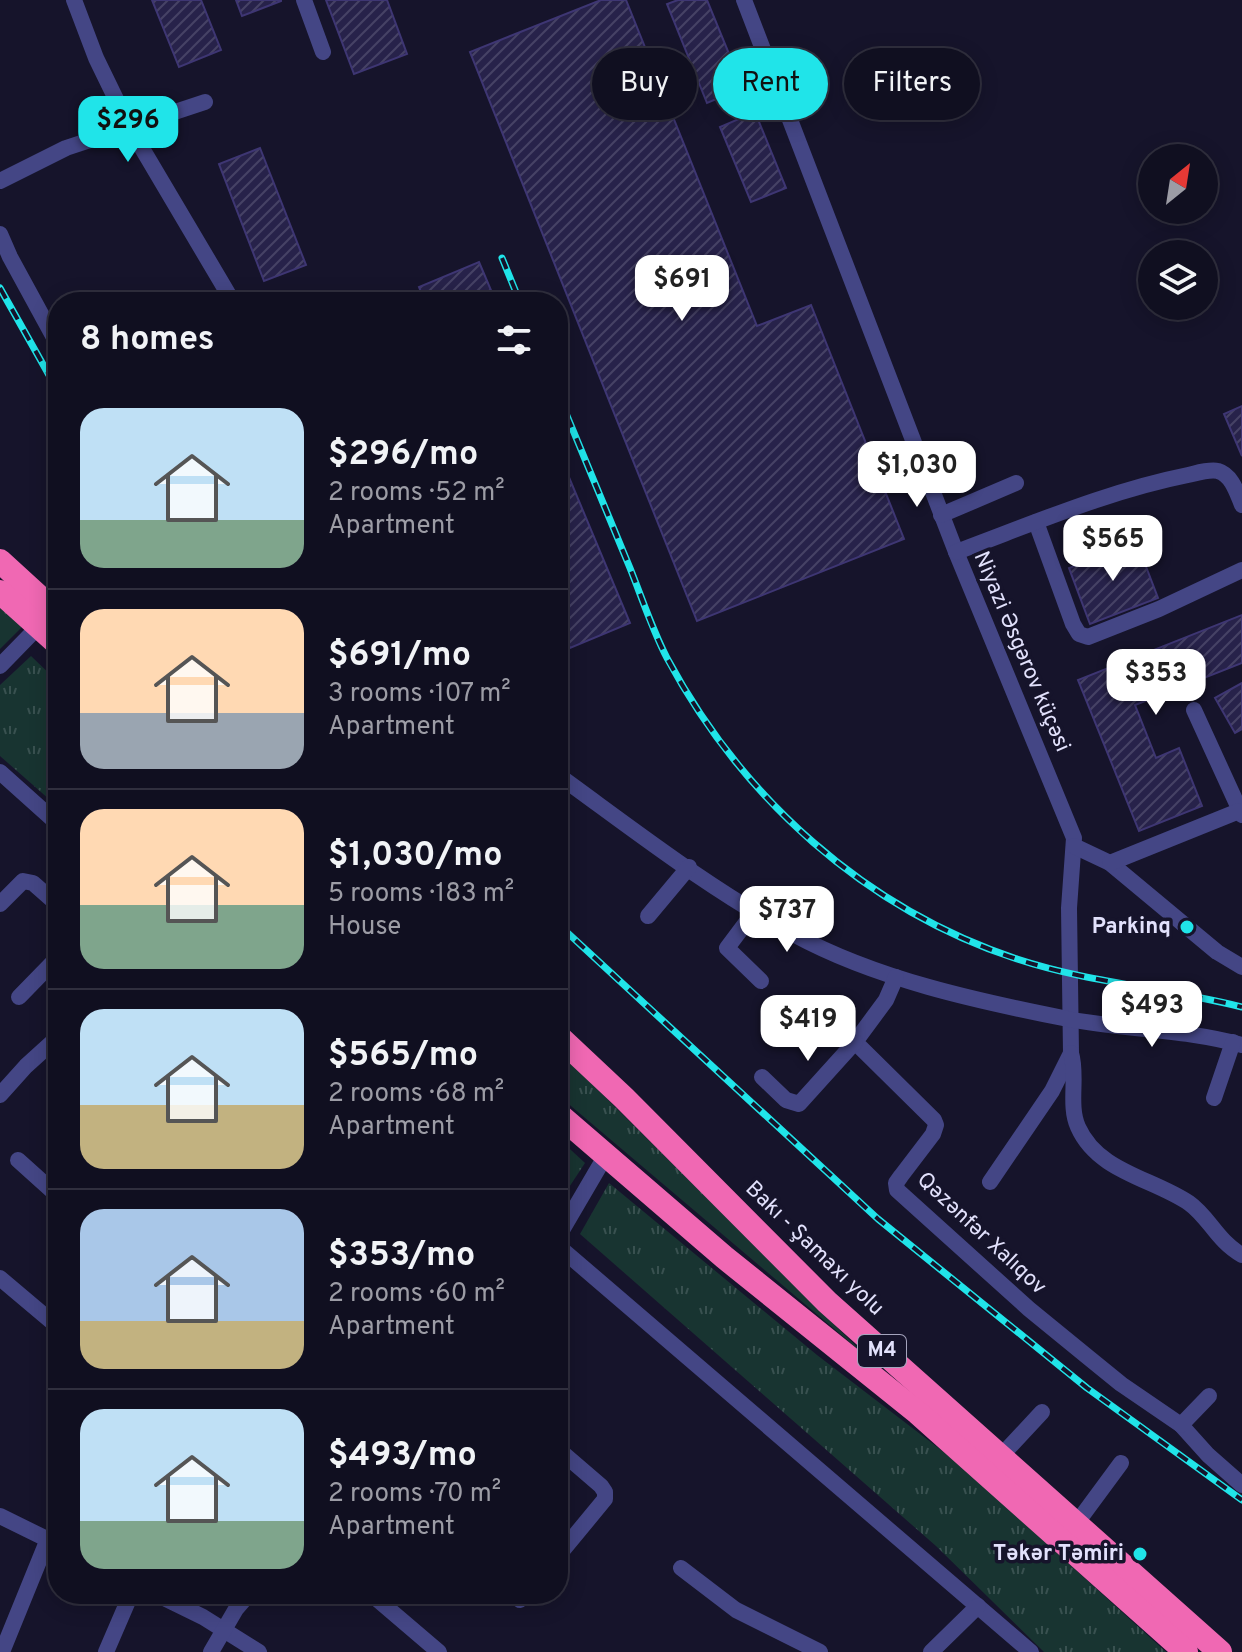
<!DOCTYPE html>
<html lang="en">
<head>
<meta charset="utf-8">
<style>
  :root { --surface:#100f20; --page:#1e1d2d; --text:#f1f3f6; --muted:#9c9ca5; --line:#302f3e; --accent:#20e4e9 }
  body { margin:0; font-family:Overpass,sans-serif; background:var(--page); color:var(--text); height:100vh; display:flex; flex-direction:column; font-size:30px; white-space:nowrap }
  * { box-sizing:border-box; margin:0 }
  p { font-size:26px; color:var(--muted) }
  .icon { flex:none; width:44px; height:44px; fill:none; stroke:currentColor; stroke-width:2; stroke-linecap:round; stroke-linejoin:round }
  .map { position:relative; flex:1; overflow:hidden }
  .sheet { position:absolute; left:48px; top:292px; width:520px; height:1312px; display:flex; flex-direction:column; background:var(--surface); border-radius:32px; box-shadow:0 4px 20px #0003,0 0 0 2px var(--line) }
  .sheet>* { flex:none }
  .guide { position:absolute; left:592px; top:48px; width:530px; height:72px; display:flex; gap:16px }
  .needle { width:52px; rotate:30deg }
  .controls { position:absolute; left:1138px; top:144px; display:grid; gap:16px }
  .controls a { display:grid; place-items:center; width:80px; height:80px; border-radius:50%; background:var(--surface); box-shadow:0 4px 20px #0003,0 0 0 2px var(--line); font-size:40px }
  .price { position:absolute; translate:-50% -68px; padding:0 18px; border-radius:16px; background:#fff; color:#222; font-size:26px; line-height:52px; filter:drop-shadow(0 2px 4px #0008) }
  .price::after { content:''; position:absolute; left:50%; top:48px; width:24px; height:18px; margin-left:-12px; background:inherit; clip-path:polygon(0 0,100% 0,50% 100%) }
  .price.selected { background:var(--accent); color:#111 }
  ul { padding:0; list-style:none }
  li { display:flex; align-items:center; gap:24px; height:200px; padding:0 32px }
  li+li { border-top:2px solid var(--line) }
  li span { display:grid; place-items:center; flex:none; width:224px; height:160px; border-radius:24px; color:#555 }
  li>.icon { margin-inline-start:auto }
  span .icon { width:96px; height:96px; fill:#fffc; stroke-width:1 }
  li b { font-size:34px }
  h2 { display:flex; justify-content:space-between; align-items:center; height:96px; padding:0 32px; font-size:34px }
  .chip { padding:0 28px; border-radius:36px; background:var(--surface); box-shadow:0 4px 20px #0003,0 0 0 2px var(--line); font-size:28px; line-height:72px }
  .chip.selected { background:var(--accent); color:#111 }
  .map>svg:first-child { display:block }
  .grass { fill:url(#grass-tufts) }
  .building { fill:url(#building-hatch); stroke:#3e3673; stroke-width:2 }
  .lines { fill:none; stroke-linecap:round; stroke-linejoin:round }
  .minor { stroke:#444685; stroke-width:16 }
  .highway { stroke:#f068b3; stroke-width:24 }
  .rail-casing { stroke:#20e4e9; stroke-width:7 }
  .rail { stroke:#16142b; stroke-width:4; stroke-dasharray:12; stroke-linecap:butt }
  .poi-dot { fill:#20e4e9; stroke:#16142b; stroke-width:3 }
  .labels { text-anchor:middle; dominant-baseline:central; stroke-width:7; stroke-linejoin:round; paint-order:stroke }
  .shield { fill:#16142b; stroke:#a5a4bd; stroke-width:2 }
  .shield-label { font-size:20px; font-weight:bold; fill:#e2e1fc }
  .street-label { font-size:22px; fill:#e2e1fc; stroke:#16142b }
  .poi-label { font-size:22px; font-weight:bold; fill:#e2e1fc; stroke:#16142b; text-anchor:end }
</style>
</head>
<body>
<div class="map">
<svg width="1242" height="1652" viewBox="0 0 1242 1652">
  <defs>
    <pattern id="grass-tufts" width="24" height="20" patternUnits="userSpaceOnUse" patternTransform="scale(2)"><rect width="24" height="20" fill="#183431"/><path d="M3 7l-1-3M5 7V3M7 7l1-3M15 17l-1-3M17 17v-4M19 17l1-3" fill="none" stroke="#395150"/></pattern>
    <pattern id="building-hatch" width="6" height="6" patternUnits="userSpaceOnUse" patternTransform="scale(2)"><rect width="6" height="6" fill="#27224a"/><path d="M-1 1l2-2M0 6l6-6M5 7l2-2" fill="none" stroke="#464265"/></pattern>
  </defs>
  <rect width="100%" height="100%" fill="#16142b"/>
  <!-- grass -->
  <g class="grass">
    <polygon points="0,605 23,626 0,649"/>
    <polygon points="31,656 58,682 58,807 0,756 0,685"/>
    <polygon points="558,1060 569,1063 578,1070 865,1355 558,1095"/>
    <polygon points="558,1138 585,1163 558,1204"/>
    <polygon points="609,1183 817,1355 958,1463 1166,1652 1044,1652 936,1546 580,1234"/>
  </g>
  <!-- building -->
  <g class="building">
    <polygon points="152,0 201,0 221,50 179,67"/>
    <polygon points="236,0 281,0 281,1 242,16"/>
    <polygon points="326,0 387,0 407,54 354,74"/>
    <polygon points="601,0 626,0 757,326 811,305 904,539 697,621 470,52"/>
    <polygon points="678,0 707,0 743,88 707,103 667,4"/>
    <polygon points="755,112 786,188 751,202 720,127"/>
    <polygon points="260,148 306,265 264,281 219,164"/>
    <polygon points="479,262 496,302 425,302 419,287"/>
    <polygon points="1242,406 1242,456 1224,414"/>
    <polygon points="558,451 630,623 570,648 558,619"/>
    <polygon points="1137,543 1158,598 1090,624 1069,568"/>
    <polygon points="1242,615 1242,663 1135,705 1156,758 1179,748 1202,806 1139,831 1078,680"/>
    <polygon points="1242,683 1242,729 1235,733 1215,698"/>
  </g>
  <g class="lines">
    <!-- minor -->
    <g class="minor">
      <polyline points="74,0 96,58 130,128 233,302"/>
      <polyline points="304,0 323,52"/>
      <polyline points="744,0 956,552 1074,838 1069,908 1071,1053 1052,1091 990,1182"/>
      <polyline points="0,181 66,148 205,102"/>
      <polyline points="0,234 10,257 58,345"/>
      <polyline points="941,515 1016,483"/>
      <polyline points="1036,522 1073,624 1079,634 1088,637 1159,609 1242,570"/>
      <path d="M956,552c76,-28 152,-61 232,-77 9,-2 21,-6 30,-4 14,4 19,22 24,34"/>
      <polyline points="0,666 38,627"/>
      <polyline points="1194,710 1242,815"/>
      <polyline points="0,772 58,824"/>
      <path d="M558,775c76,55 154,116 237,160 81,44 182,66 273,84 57,11 117,10 174,26"/>
      <polyline points="1074,846 1110,863 1217,952 1242,967"/>
      <polyline points="1110,863 1239,811"/>
      <polyline points="0,904 23,881 33,883 58,905"/>
      <polyline points="754,912 727,948 761,981"/>
      <polyline points="648,916 689,867"/>
      <polyline points="896,977 886,1000 855,1042 934,1120 936,1125 933,1134 901,1176 896,1183 897,1190 1029,1309 1089,1358 1121,1384 1181,1425 1208,1455 1242,1485"/>
      <polyline points="19,997 58,957"/>
      <path d="M1071,1053c7,23 -3,52 7,74 20,45 74,51 111,76 20,14 28,38 53,52"/>
      <polyline points="762,1077 786,1100 799,1104 855,1042"/>
      <polyline points="0,1095 26,1066 58,1037"/>
      <polyline points="1214,1098 1233,1042"/>
      <polyline points="18,1160 58,1196"/>
      <polyline points="558,1237 606,1155"/>
      <polyline points="558,1246 1031,1652"/>
      <polyline points="0,1278 58,1327"/>
      <polyline points="1181,1425 1209,1396"/>
      <polyline points="558,1449 601,1486 605,1492 605,1499 558,1556"/>
      <polyline points="1001,1456 1042,1412"/>
      <polyline points="0,1516 57,1544"/>
      <polyline points="1076,1524 1121,1463"/>
      <polyline points="681,1568 736,1610 820,1652"/>
      <polyline points="156,1594 203,1617 259,1652"/>
      <polyline points="371,1594 439,1652"/>
      <polyline points="520,1600 525,1594"/>
      <polyline points="2,1652 48,1539"/>
      <polyline points="106,1652 131,1594"/>
      <polyline points="211,1652 236,1609 249,1594"/>
      <polyline points="931,1652 978,1606"/>
    </g>
    <!-- highway -->
    <g class="highway">
      <polyline points="0,561 58,614"/>
      <polyline points="0,592 58,644"/>
      <polyline points="558,1036 624,1098 827,1302 1220,1652"/>
      <polyline points="558,1114 724,1257 918,1413 1186,1652"/>
    </g>
    <!-- rail casing -->
    <g class="rail-casing">
      <g id="rail">
        <polyline points="502,258 520,302"/>
        <polyline points="0,288 58,391"/>
        <path d="M558,394c24,58 48,116 72,174 12,30 22,61 37,90 75,140 198,251 350,301 73,24 150,29 225,48"/>
        <polyline points="558,924 878,1219 1087,1388 1242,1500"/>
      </g>
    </g>
    <!-- rail -->
    <use href="#rail" class="rail"/>
  </g>
  <!-- markers -->
  <g class="poi-dot">
    <circle cx="1187" cy="927" r="8"/>
    <circle cx="1140" cy="1554" r="8"/>
  </g>
  <g class="labels">
    <!-- shield labels -->
    <rect class="shield" x="858" y="1335" width="48" height="32" rx="6"/>
    <g class="shield-label">
      <text x="882" y="1351">M4</text>
    </g>
    <!-- street labels -->
    <g class="street-label">
      <text transform="translate(1021 652) rotate(67)">Niyazi Əsgərov küçəsi</text>
      <text transform="translate(981 1234) rotate(43)">Qəzənfər Xalıqov</text>
      <text transform="translate(814 1249) rotate(44)">Bakı - Şamaxı yolu</text>
    </g>
    <!-- poi labels -->
    <g class="poi-label">
      <text x="1171" y="927">Parkinq</text>
      <text x="1124" y="1554">Təkər Təmiri</text>
    </g>
  </g>
</svg>
<div class="controls">
<a><svg class="needle" viewBox="-14 -14 28 28"><path d="M0-13l5 13h-10z" fill="#e53935"/><path d="M0 13l5-13h-10z" fill="#9c9ca5"/></svg></a>
<a><svg class="icon" aria-label="layers" viewBox="0 0 24 24"><path d="M12 4l9 5-9 5-9-5zM3 14l9 5 9-5"/></svg></a>
</div>
<b class="price selected" style="left:128px;top:164px">$296</b>
<b class="price" style="left:682px;top:323px">$691</b>
<b class="price" style="left:917px;top:509px">$1,030</b>
<b class="price" style="left:1113px;top:583px">$565</b>
<b class="price" style="left:1156px;top:717px">$353</b>
<b class="price" style="left:787px;top:954px">$737</b>
<b class="price" style="left:1152px;top:1049px">$493</b>
<b class="price" style="left:808px;top:1063px">$419</b>
<div class="guide">
<a class="chip">Buy</a>
<a class="chip selected">Rent</a>
<a class="chip">Filters</a>
</div>
<section class="sheet">
<h2>8 homes<svg class="icon" aria-label="filters" viewBox="0 0 24 24"><path d="M4 7h16M4 17h16"/><circle cx="9" cy="7" r="2"/><circle cx="15" cy="17" r="2"/></svg></h2>
<ul>
<li><span style="background:linear-gradient(#bfe0f5 70%,#7fa58c 0)"><svg class="icon" aria-label="home" viewBox="0 0 24 24"><path d="M3 11l9-7 9 7M6 9v11h12V9"/></svg></span><div><b>$296/mo</b><p>2 rooms · 52 m²</p><p>Apartment</p></div></li>
<li><span style="background:linear-gradient(#ffd9b3 65%,#9aa5b1 0)"><svg class="icon" aria-label="home" viewBox="0 0 24 24"><path d="M3 11l9-7 9 7M6 9v11h12V9"/></svg></span><div><b>$691/mo</b><p>3 rooms · 107 m²</p><p>Apartment</p></div></li>
<li><span style="background:linear-gradient(#ffd9b3 60%,#7fa58c 0)"><svg class="icon" aria-label="home" viewBox="0 0 24 24"><path d="M3 11l9-7 9 7M6 9v11h12V9"/></svg></span><div><b>$1,030/mo</b><p>5 rooms · 183 m²</p><p>House</p></div></li>
<li><span style="background:linear-gradient(#bfe0f5 60%,#c2b280 0)"><svg class="icon" aria-label="home" viewBox="0 0 24 24"><path d="M3 11l9-7 9 7M6 9v11h12V9"/></svg></span><div><b>$565/mo</b><p>2 rooms · 68 m²</p><p>Apartment</p></div></li>
<li><span style="background:linear-gradient(#a9c7e8 70%,#c2b280 0)"><svg class="icon" aria-label="home" viewBox="0 0 24 24"><path d="M3 11l9-7 9 7M6 9v11h12V9"/></svg></span><div><b>$353/mo</b><p>2 rooms · 60 m²</p><p>Apartment</p></div></li>
<li><span style="background:linear-gradient(#bfe0f5 70%,#7fa58c 0)"><svg class="icon" aria-label="home" viewBox="0 0 24 24"><path d="M3 11l9-7 9 7M6 9v11h12V9"/></svg></span><div><b>$493/mo</b><p>2 rooms · 70 m²</p><p>Apartment</p></div></li>
</ul>
</section>
</div>
</body>
</html>
